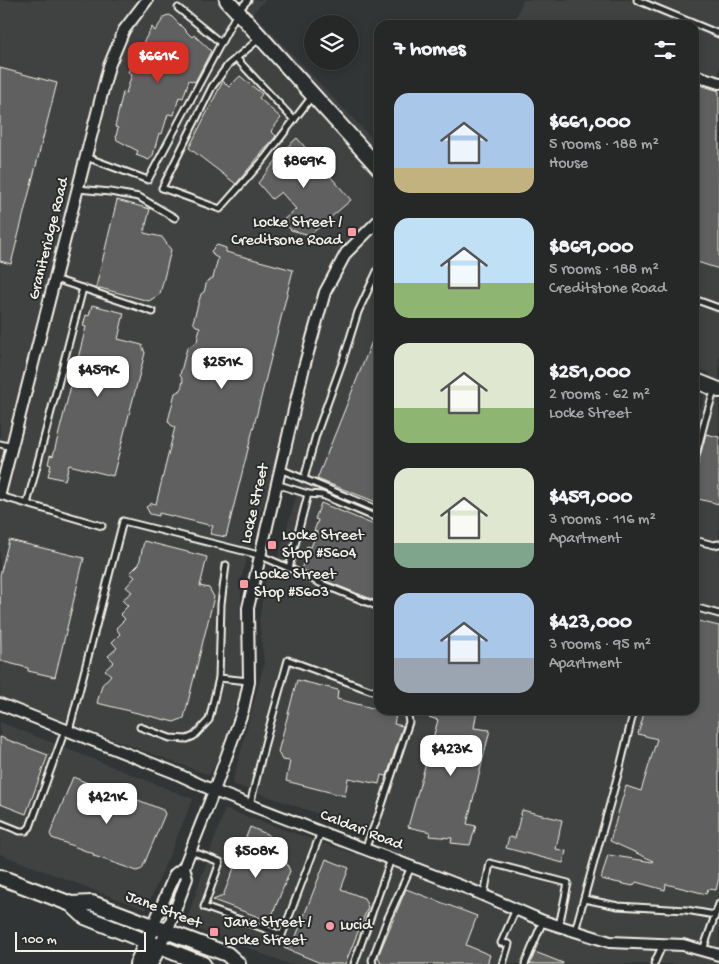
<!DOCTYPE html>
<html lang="en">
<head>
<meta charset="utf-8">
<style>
  :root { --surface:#262828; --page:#323434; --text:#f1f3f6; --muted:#a4a6a8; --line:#424445; --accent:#d93025 }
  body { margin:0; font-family:"Gochi Hand",sans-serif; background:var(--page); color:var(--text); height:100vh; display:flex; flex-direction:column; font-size:19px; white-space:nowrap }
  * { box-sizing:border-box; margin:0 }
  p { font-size:16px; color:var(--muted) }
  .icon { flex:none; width:28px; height:28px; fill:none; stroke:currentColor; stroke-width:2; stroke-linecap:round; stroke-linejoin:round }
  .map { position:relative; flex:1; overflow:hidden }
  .panel { position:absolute; left:374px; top:20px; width:325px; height:695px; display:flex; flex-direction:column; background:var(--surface); border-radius:15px; box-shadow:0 2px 8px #0003,0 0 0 1px var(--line) }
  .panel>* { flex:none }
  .controls { position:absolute; left:304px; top:15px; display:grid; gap:10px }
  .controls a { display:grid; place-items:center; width:55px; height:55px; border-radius:50%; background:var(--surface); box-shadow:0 2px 8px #0003,0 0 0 1px var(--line); font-size:25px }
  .scale { position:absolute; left:15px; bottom:12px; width:131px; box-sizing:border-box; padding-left:5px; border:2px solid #f4f1e8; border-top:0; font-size:14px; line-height:18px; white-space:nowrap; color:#f4f1e8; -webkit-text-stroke:4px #2a2d2e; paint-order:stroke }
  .price { position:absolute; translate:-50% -42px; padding:0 11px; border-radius:10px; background:#fff; color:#222; font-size:16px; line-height:32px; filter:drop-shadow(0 1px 2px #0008) }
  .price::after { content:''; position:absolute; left:50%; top:30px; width:15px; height:11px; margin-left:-8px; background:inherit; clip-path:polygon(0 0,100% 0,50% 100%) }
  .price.current { background:var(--accent); color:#fff }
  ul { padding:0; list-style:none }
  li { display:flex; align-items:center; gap:15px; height:125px; padding:0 20px }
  li span { display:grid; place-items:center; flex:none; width:140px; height:100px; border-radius:15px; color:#555 }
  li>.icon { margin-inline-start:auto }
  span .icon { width:60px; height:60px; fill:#fffc; stroke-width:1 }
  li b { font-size:21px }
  h2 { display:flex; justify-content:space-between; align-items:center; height:60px; padding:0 20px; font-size:21px }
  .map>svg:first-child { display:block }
  .built { fill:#404242 }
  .building { fill:#5f605f; stroke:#f4f1e8 }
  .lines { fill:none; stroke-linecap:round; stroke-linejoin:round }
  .lane-casing { stroke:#f4f1e8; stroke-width:9 }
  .street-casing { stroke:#f4f1e8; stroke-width:14 }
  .secondary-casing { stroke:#f4f1e8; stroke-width:18 }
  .lane { stroke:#2a2d2e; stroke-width:5 }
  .street { stroke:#2a2d2e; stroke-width:10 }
  .secondary { stroke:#2a2d2e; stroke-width:14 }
  .poi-dot { fill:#ff9aa2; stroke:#2a2d2e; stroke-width:2 }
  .labels { text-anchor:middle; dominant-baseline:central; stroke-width:4; stroke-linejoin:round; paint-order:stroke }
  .poi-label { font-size:16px; fill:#f4f1e8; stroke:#2a2d2e; text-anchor:start }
  .street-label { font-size:16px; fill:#f4f1e8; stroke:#2a2d2e }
</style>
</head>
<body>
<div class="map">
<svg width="719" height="964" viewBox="0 0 719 964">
  <rect width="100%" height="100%" fill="#323535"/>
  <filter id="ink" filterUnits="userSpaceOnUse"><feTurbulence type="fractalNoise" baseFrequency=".02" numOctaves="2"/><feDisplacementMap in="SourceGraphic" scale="10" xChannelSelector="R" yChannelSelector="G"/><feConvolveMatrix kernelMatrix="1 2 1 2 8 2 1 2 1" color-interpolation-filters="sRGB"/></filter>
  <g filter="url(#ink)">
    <!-- built -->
    <g class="built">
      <polygon points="0,0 265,0 253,13 379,146 379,710 694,710 694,406 701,409 710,373 694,366 694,25 513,25 523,0 719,0 719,964 289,964 185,924 225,809 381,863 394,840 232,784 264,664 259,620 266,577 272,579 300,483 273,472 241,579 241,690 218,759 209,775 0,697"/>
      <polygon points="0,722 193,799 146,910 0,854"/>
    </g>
    <!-- building -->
    <g class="building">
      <polygon points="170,15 192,37 194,35 211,51 195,82 189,80 183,98 179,97 174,115 168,114 162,134 159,133 153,155 149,160 136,155 138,151 117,140 116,136 118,128 115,127 123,92 126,93 132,74 128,72 140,48 152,27 155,31 165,16"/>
      <polygon points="0,68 57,83 11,264 0,261"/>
      <polygon points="240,76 262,94 259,98 281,118 271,131 276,136 236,184 189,148 223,81 229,87"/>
      <polygon points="694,83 719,91 719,269 694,261"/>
      <polygon points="297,138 351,200 310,235 291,230 282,221 296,209 281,192 272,199 258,183 286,148"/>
      <polygon points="117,200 150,209 144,233 162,237 171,250 160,294 149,301 96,287"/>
      <polygon points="217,245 226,248 226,252 293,270 226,537 210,534 213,526 159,513 159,516 150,514 146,507 152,503 156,504 175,427 171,425 168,421 175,393 181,390 183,380 180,375 187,348 197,342 200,327 196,326 193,322 201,294 204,292 207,281 213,278 218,258 214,256 211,251"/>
      <polygon points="92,305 124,313 118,339 142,345 145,353 113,476 69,465 65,480 48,476 51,465 48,464 50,455 53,456 86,327 83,326 86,315 89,316"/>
      <polygon points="379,324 379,503 317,479"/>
      <polygon points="706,434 719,437 719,504 694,498 694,479"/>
      <polygon points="321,503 379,527 379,602 326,581 301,569 305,559 302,558 307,546 311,547 317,532 314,531 318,520 315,519"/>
      <polygon points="9,540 84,558 55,677 28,671 28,668 1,661 0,575"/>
      <polygon points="144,541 207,557 200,586 209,588 214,597 184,718 174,722 97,703 102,685 111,675 105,670 114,662 108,656 117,648 112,642 120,634 116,628 125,619 120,614 128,606 122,600 132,592 126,587 135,577 130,573 139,564"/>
      <polygon points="694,620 719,626 719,878 716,890 708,889 706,894 666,884 665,890 636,882 633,886 601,879 608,855 653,862 654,861 610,841 626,786 641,791 657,739 638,734 645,710 694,710"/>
      <polygon points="297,680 338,690 337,699 396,714 394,724 403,726 387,776 381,775 379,784 348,778 345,796 286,781 290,761 282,760 278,752"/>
      <polygon points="431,710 477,710 474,728 490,730 467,824 476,826 470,845 451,843 452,838 429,836 430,832 408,827 438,720 429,717"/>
      <polygon points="0,737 48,755 26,814 0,804"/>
      <polygon points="73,777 137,803 138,800 163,810 165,814 142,869 137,871 97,857 93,856 94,854 52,838 50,834"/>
      <polygon points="522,810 562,820 556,849 566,851 563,863 506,848 509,837 515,838"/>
      <polygon points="250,827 269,835 262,852 286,862 290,871 271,918 265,916 264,919 213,900 223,896"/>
      <polygon points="326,859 349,868 341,889 364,898 368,907 345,964 323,964 284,948 293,944"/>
      <polygon points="406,889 477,916 466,945 490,955 487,964 381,964 378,956"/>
      <polygon points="535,952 563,963 563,964 530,964"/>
    </g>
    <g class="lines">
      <!-- lane casing -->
      <g class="lane-casing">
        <g id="lane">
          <polyline points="637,0 719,34"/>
          <polyline points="178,8 221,43"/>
          <polyline points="259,39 228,65 212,87 162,188 220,209 265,158 313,95"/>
          <polyline points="236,58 294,120"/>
          <polyline points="86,157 148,180 238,11 248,0"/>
          <polyline points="78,189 110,192 139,197 175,218"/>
          <polyline points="55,279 153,312"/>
          <polyline points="694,299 719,308"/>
          <polyline points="0,444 12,447"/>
          <polyline points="694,462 705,420 715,388"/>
          <polyline points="280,469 379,510"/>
          <polyline points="304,479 316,435 343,360 358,312 379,267"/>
          <polyline points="308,494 322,495 379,519"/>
          <polyline points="0,496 102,526"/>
          <polyline points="27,504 83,288"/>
          <polyline points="694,540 714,545 719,544"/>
          <polyline points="289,568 324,585 379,607"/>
          <polyline points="694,607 719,614"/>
          <polyline points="219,678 221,604 226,565"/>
          <polyline points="140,727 170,738 187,739 194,736 209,720 219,678 249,681"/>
          <polyline points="69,731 123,521 259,555 289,568 308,494 276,484"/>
          <polyline points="250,805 265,743 288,660 372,691 379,688"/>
          <polyline points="0,823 20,831 26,831 30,827 65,730"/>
          <polyline points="365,849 379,814 409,722 407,710"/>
          <polyline points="191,851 220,862 204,907 282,935 321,832"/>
          <polyline points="484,895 490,863 568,883 559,926"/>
          <polyline points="584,899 618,906 686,910 715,915"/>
          <polyline points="575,931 620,767 634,710"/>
          <polyline points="703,950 719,904"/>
          <polyline points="354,964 391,859"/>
          <polyline points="373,964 372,960 387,920 411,867"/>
          <polyline points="503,964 509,944 501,943 516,909"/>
          <polyline points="525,964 543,921"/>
          <polyline points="654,964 663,944"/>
        </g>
      </g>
      <!-- street casing -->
      <g class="street-casing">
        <g id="street">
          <polyline points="694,75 719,83"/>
          <polyline points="0,493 109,66 124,30 147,0"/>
          <polyline points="0,704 173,772 214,791 469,889 543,921 610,942 683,945 719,955"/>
          <polyline points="153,926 175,874 184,867 214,791 243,710 249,682 248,608 304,367 325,292 346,253 379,220"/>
          <polyline points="159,946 167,932 187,878 184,867"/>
        </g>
      </g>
      <!-- secondary casing -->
      <g class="secondary-casing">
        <g id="secondary">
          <polyline points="227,0 379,168"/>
          <polyline points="694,380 719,390"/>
          <polyline points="0,877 71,904 85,917 203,964"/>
          <polyline points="71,904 92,903 227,954 238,964"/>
          <polyline points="137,964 150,934"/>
          <polyline points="150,964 159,946"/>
        </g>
      </g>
      <!-- lane -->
      <use href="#lane" class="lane"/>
      <!-- street -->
      <use href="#street" class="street"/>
      <!-- secondary -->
      <use href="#secondary" class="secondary"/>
    </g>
  </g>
  <!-- markers -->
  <g class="poi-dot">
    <rect x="347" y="227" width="10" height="10" rx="2.5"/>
    <rect x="267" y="540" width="10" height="10" rx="2.5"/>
    <rect x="239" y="579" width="10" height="10" rx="2.5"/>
    <circle cx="330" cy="926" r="5"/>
    <rect x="209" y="927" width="10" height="10" rx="2.5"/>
  </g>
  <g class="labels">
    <!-- poi labels -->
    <g class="poi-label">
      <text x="342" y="223" text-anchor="end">Locke Street /<tspan x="342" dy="18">Creditsone Road</tspan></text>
      <text x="282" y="536">Locke Street<tspan x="282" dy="18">Stop #5604</tspan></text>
      <text x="254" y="575">Locke Street<tspan x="254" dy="18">Stop #5603</tspan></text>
      <text x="224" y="923">Jane Street /<tspan x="224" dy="18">Locke Street</tspan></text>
      <text x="340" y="926">Lucid</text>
    </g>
    <!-- street labels -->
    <g class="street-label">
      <text transform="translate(50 239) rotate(-76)">Graniteridge Road</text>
      <text transform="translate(256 504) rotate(-77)">Locke Street</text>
      <text transform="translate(361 831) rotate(21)">Caldari Road</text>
      <text transform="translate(163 911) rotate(21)">Jane Street</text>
    </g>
  </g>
</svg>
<div class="controls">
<a><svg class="icon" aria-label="layers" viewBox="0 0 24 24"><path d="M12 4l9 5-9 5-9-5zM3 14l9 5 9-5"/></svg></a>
</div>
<div class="scale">100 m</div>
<b class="price current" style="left:158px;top:84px">$661K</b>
<b class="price" style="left:304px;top:189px">$869K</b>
<b class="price" style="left:222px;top:390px">$251K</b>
<b class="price" style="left:98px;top:398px">$459K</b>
<b class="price" style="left:451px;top:777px">$423K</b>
<b class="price" style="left:107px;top:825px">$421K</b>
<b class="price" style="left:256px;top:879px">$508K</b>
<section class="panel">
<h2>7 homes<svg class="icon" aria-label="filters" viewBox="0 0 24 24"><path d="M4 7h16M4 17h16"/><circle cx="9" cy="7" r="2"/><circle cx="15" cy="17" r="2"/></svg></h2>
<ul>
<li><span style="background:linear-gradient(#a9c7e8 75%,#c2b280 0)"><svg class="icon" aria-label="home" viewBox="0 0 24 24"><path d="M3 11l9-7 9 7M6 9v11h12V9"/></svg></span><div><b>$661,000</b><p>5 rooms · 188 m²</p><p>House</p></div></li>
<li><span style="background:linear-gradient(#bfe0f5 65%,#8fb573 0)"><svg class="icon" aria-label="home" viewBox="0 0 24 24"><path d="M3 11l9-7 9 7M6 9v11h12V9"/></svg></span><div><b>$869,000</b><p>5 rooms · 188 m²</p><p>Creditstone Road</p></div></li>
<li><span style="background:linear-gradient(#dfe7d0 65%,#8fb573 0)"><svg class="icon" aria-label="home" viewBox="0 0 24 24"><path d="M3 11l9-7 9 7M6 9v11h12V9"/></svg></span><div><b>$251,000</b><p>2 rooms · 62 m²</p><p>Locke Street</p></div></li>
<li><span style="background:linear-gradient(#dfe7d0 75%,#7fa58c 0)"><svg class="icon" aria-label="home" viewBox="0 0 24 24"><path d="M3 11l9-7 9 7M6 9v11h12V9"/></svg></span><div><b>$459,000</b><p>3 rooms · 116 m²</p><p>Apartment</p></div></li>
<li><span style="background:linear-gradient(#a9c7e8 65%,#9aa5b1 0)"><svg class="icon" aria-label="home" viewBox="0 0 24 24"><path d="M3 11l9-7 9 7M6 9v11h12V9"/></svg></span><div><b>$423,000</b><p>3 rooms · 95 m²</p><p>Apartment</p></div></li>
</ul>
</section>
</div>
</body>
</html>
